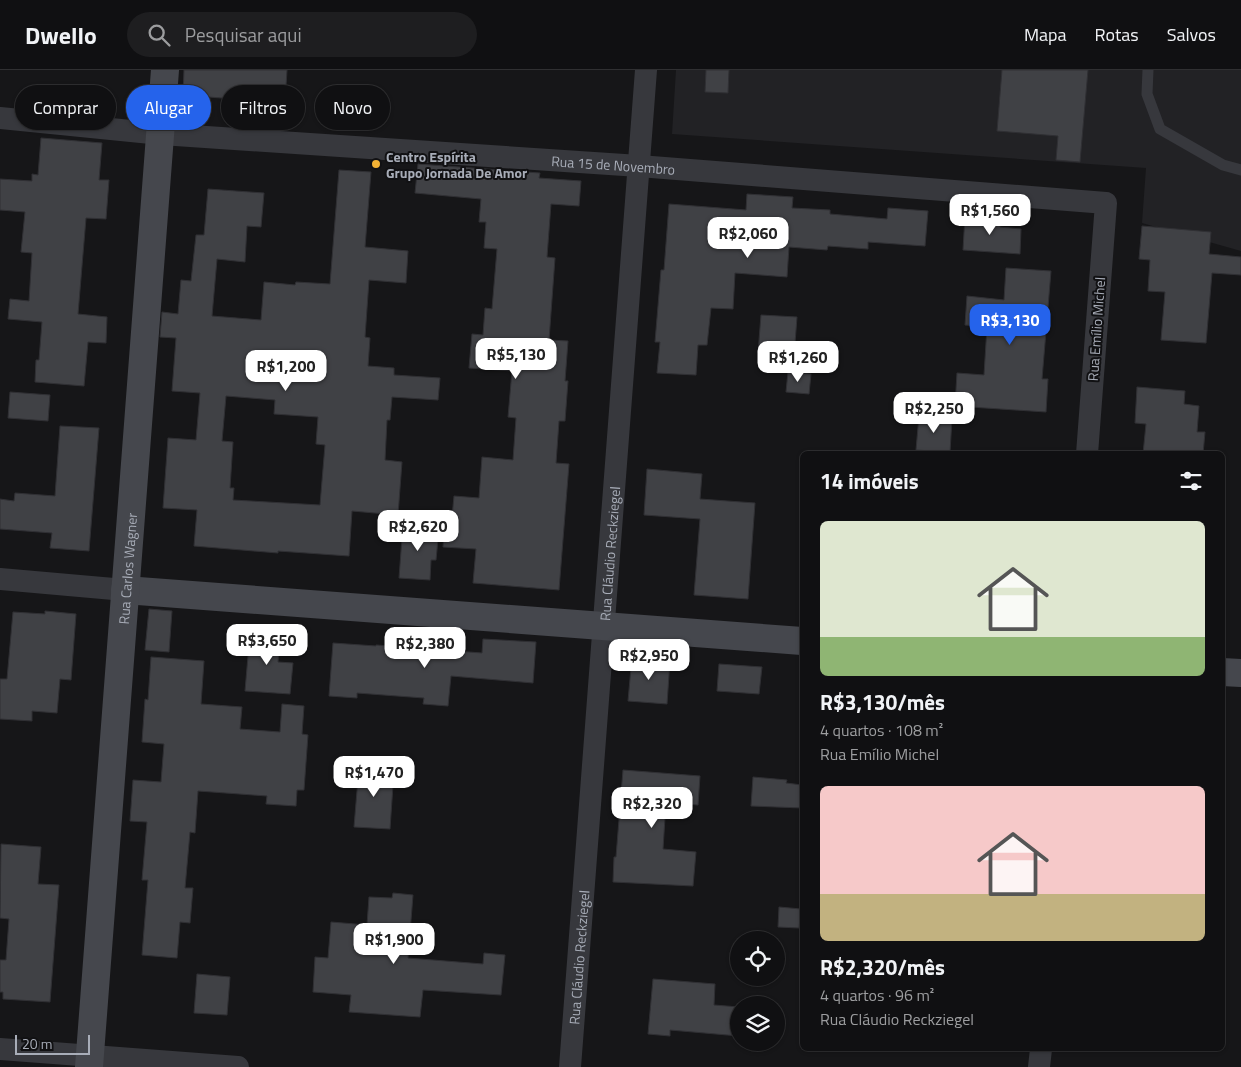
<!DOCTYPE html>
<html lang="pt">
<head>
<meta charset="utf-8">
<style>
  :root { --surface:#101012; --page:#1e1e20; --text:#f1f3f6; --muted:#9c9d9f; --line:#303032; --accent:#2563eb }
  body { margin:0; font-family:"Titillium Web",sans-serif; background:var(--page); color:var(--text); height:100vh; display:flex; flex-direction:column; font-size:19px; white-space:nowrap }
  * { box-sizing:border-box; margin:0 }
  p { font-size:16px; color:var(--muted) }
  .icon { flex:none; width:28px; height:28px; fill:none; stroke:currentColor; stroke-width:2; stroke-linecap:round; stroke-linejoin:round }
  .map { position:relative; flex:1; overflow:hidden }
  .side { position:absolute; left:800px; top:381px; width:425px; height:600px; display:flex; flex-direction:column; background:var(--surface); border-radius:8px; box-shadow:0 1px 4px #0004,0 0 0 1px var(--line) }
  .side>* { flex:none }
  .guide { position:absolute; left:15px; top:15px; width:475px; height:45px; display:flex; gap:10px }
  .controls { position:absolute; left:730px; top:861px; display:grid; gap:10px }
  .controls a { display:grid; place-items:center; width:55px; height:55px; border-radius:50%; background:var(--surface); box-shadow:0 1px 4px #0004,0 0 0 1px var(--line); font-size:25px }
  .scale { position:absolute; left:15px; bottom:12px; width:75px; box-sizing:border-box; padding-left:5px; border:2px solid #a8adb8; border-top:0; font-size:14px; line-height:18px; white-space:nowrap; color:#a8adb8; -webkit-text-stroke:4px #111113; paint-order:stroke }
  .price { position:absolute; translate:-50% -42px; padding:0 11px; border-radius:10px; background:#fff; color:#222; font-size:16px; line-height:32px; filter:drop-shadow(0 1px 2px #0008) }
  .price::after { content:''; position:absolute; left:50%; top:30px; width:15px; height:11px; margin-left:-8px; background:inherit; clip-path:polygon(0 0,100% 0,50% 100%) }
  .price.selected { background:var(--accent); color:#fff }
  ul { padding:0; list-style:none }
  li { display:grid; align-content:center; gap:10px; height:265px; padding:0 20px }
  li span { display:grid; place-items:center; height:155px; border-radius:8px; color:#555 }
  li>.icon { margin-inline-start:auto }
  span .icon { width:90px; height:90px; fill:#fffc; stroke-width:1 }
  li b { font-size:21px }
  h2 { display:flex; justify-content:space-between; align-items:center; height:60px; padding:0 20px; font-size:21px }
  .pill { padding:0 18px; border-radius:22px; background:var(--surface); box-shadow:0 1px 4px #0004,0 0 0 1px var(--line); font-size:18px; line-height:45px }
  .pill.selected { background:var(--accent); color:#fff }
  header { display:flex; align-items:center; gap:30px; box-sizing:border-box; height:70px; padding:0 25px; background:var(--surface); border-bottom:1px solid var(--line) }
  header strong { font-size:24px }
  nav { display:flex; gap:28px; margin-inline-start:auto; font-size:18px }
  .search { width:350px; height:45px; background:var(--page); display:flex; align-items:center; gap:12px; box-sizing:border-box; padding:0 18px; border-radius:28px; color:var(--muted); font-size:19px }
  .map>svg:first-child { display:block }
  .built { fill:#222225 }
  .building { fill:#404145; stroke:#303034; fill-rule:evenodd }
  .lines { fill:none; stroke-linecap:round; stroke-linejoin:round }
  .lane { stroke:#37383d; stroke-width:11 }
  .street { stroke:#37383d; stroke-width:22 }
  .secondary { stroke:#45474d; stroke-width:28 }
  .poi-dot { fill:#f2b134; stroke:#111113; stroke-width:2 }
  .labels { text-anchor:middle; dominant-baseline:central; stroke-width:4; stroke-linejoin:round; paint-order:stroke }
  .poi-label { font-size:14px; font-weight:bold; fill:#a8adb8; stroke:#111113; text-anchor:start }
  .street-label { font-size:14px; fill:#a8adb8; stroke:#111113 }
</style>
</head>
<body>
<header>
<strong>Dwello</strong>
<div class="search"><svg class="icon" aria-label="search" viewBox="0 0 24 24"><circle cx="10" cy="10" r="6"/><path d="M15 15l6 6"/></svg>Pesquisar aqui</div>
<nav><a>Mapa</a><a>Rotas</a><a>Salvos</a></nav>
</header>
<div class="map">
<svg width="1241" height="997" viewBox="0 0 1241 997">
  <rect width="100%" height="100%" fill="#161618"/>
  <!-- built -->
  <polygon class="built" points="676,0 1241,0 1241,181 1142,153 1146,98 672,64"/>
  <!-- building -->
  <g class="building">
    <polygon points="184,0 287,0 285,33 183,25"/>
    <polygon points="706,0 729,0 728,23 705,22"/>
    <polygon points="1002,0 1088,0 1080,92 1056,90 1058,66 997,61"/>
    <polygon points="41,68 102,73 99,110 109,110 106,149 86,148 78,244 107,247 106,273 88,272 84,316 35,312 36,290 39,290 42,252 8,249 10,229 29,231 32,183 21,182 25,142 0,140 0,109 32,111 32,104 38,105"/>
    <polygon points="418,94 540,103 539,108 581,111 579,136 551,134 547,187 555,188 549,270 568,271 565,311 568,311 565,351 559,351 556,393 569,394 559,520 473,513 476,479 443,477 445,446 452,447 454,426 479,428 482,387 513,390 516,348 508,347 512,301 469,298 472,264 483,265 485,238 492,239 497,179 484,178 486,152 479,152 481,129 415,123"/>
    <path d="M339,100l32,2 -6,75 43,4 -2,32 -37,-3 -4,57 5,1 -2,28 26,2v7l46,3 -2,22 -46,-3 -2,23h-3l-2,40 17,2 -4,53 -46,-4 -3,45 -71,-5v2l-84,-7 3,-36 -34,-2 5,-70 28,2 4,-47 -28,-2 4,-53 -16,-1 2,-25 16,2 3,-34 10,1 5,-46h8l4,-46 56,4 -3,34 -14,-1 -2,36 -28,-3 -5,57 49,4 3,-38 31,3 1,-3 34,2zM226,326l49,4 -1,14 44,3 -2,27 9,1 -5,60 -87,-5 1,-12h-4l3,-46 -11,-1z"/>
    <polygon points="747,124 793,127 792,138 830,140 830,144 887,149 888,138 928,141 925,176 868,172 868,179 828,176 827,180 789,177 787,207 735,203 733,239 711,238 707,275 698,275 696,305 657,303 660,272 655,272 661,200 664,200 669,134 746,140"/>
    <polygon points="965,146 1000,149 1000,157 1021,159 1020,184 963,180"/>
    <polygon points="1142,156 1211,162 1209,184 1241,187 1241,205 1212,203 1206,273 1161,270 1165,222 1148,221 1150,190 1139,189"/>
    <polygon points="1006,198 1051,201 1042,309 1048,309 1046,342 955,336 957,303 984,305 987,257 965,255 967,226 1004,230"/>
    <polygon points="761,245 797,247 794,286 758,283"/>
    <polygon points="788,302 811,304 809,324 786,322"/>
    <polygon points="1137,317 1185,321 1184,334 1199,336 1197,362 1205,362 1203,384 1143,384 1146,354 1135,353"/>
    <polygon points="10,322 50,325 48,351 8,348"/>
    <polygon points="919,346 952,348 950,382 916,380"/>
    <polygon points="60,356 99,358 89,481 50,478 52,463 0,459 0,429 14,431 15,423 55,426"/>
    <polygon points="647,399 702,404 700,429 755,433 748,529 694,525 700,449 644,445"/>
    <polygon points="403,455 439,458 436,490 431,490 430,510 399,508"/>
    <polygon points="149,539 172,541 169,582 145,580"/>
    <polygon points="45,541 76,544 71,610 60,609 57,643 32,641 32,651 0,649 0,609 7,609 13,542 45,544"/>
    <polygon points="250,563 280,565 278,592 293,593 290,624 245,621"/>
    <polygon points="483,569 536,572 533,613 451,606 448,636 423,634 424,628 357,623 357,628 329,626 333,573 376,576 376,575 482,583"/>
    <polygon points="151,587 204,591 201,634 242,637 240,659 280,662 282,634 304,636 302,664 308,665 304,720 297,720 296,736 266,734 267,726 198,721 195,763 190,762 185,818 193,818 190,853 180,852 177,888 142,885 148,810 142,810 147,752 130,751 133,710 161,712 164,674 142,672 145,629 148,630"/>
    <polygon points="632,587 670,590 667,634 628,631"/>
    <polygon points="719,594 762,597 759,624 717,621"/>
    <polygon points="359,697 394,700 390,759 354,757"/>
    <polygon points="623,700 700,706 698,735 666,732 663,779 696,782 693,816 613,812 614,787 616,787"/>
    <polygon points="753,707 787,710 786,713 802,715 802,738 751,736"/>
    <polygon points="1,774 41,777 38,814 59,815 50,932 3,929 3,922 0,922 0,890 6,890 9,849 0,848"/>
    <polygon points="393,823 413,825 408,888 483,894 484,883 505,885 501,925 423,920 420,947 349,942 351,925 313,922 315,887 328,888 331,852 367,855 369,827 392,828"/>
    <polygon points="779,837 801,839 799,858 778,857"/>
    <polygon points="197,904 230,907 227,945 194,943"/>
    <polygon points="653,909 715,914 714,935 739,937 739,966 670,960 670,966 648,964"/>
  </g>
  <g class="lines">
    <!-- lane -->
    <polyline class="lane" points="1148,0 1147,24 1160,59 1223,95 1241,100"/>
    <!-- street -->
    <g class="street">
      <path id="s1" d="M0,48l161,16 478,32 467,37 -19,251"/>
      <polyline points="0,509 125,520"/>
      <polyline points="0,979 238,997"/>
      <path id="s2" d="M570,997l76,-997"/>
      <polyline points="1039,997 1041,979"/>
    </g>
    <!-- secondary -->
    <g class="secondary">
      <polyline points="125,520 802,571"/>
      <polyline points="1222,602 1241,603"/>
      <path id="s3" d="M89,997l76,-997"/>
    </g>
  </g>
  <!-- markers -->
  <circle class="poi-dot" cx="376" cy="94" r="5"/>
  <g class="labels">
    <!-- poi labels -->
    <g class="poi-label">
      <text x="386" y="86">Centro Espírita<tspan x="386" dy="16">Grupo Jornada De Amor</tspan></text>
    </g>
    <!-- street labels -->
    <g class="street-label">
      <text stroke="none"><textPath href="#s1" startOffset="615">Rua 15 de Novembro</textPath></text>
      <text transform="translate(1096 259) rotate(-86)">Rua Emílio Michel</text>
      <text stroke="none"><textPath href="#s2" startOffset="515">Rua Cláudio Reckziegel</textPath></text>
      <text stroke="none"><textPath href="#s3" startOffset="500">Rua Carlos Wagner</textPath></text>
      <text stroke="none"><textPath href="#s2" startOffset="110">Rua Cláudio Reckziegel</textPath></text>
    </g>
  </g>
</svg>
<div class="controls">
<a><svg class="icon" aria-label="locate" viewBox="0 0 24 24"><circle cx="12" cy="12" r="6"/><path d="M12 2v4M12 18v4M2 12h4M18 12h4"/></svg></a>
<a><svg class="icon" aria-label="layers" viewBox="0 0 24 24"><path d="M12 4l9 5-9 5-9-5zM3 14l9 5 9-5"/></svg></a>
</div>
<div class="scale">20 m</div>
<b class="price" style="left:990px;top:166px">R$1,560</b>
<b class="price" style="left:748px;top:189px">R$2,060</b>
<b class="price selected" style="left:1010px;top:276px">R$3,130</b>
<b class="price" style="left:516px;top:310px">R$5,130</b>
<b class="price" style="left:798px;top:313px">R$1,260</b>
<b class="price" style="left:286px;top:322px">R$1,200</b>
<b class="price" style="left:934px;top:364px">R$2,250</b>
<b class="price" style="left:418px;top:482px">R$2,620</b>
<b class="price" style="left:267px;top:596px">R$3,650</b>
<b class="price" style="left:425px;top:599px">R$2,380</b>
<b class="price" style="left:649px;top:611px">R$2,950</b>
<b class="price" style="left:374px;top:728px">R$1,470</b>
<b class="price" style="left:652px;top:759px">R$2,320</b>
<b class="price" style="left:394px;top:895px">R$1,900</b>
<div class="guide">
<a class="pill">Comprar</a>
<a class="pill selected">Alugar</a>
<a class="pill">Filtros</a>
<a class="pill">Novo</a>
</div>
<section class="side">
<h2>14 imóveis<svg class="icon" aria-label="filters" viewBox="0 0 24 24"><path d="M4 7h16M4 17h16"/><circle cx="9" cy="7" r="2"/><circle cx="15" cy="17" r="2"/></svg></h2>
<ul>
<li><span style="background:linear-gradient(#dfe7d0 75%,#8fb573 0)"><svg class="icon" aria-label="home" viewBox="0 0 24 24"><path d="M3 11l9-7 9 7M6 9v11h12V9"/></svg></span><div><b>R$3,130/mês</b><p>4 quartos · 108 m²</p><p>Rua Emílio Michel</p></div></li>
<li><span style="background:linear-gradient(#f6c9c9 70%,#c2b280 0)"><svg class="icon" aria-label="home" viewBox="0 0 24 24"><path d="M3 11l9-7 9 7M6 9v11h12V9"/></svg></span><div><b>R$2,320/mês</b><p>4 quartos · 96 m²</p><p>Rua Cláudio Reckziegel</p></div></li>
</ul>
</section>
</div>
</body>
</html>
